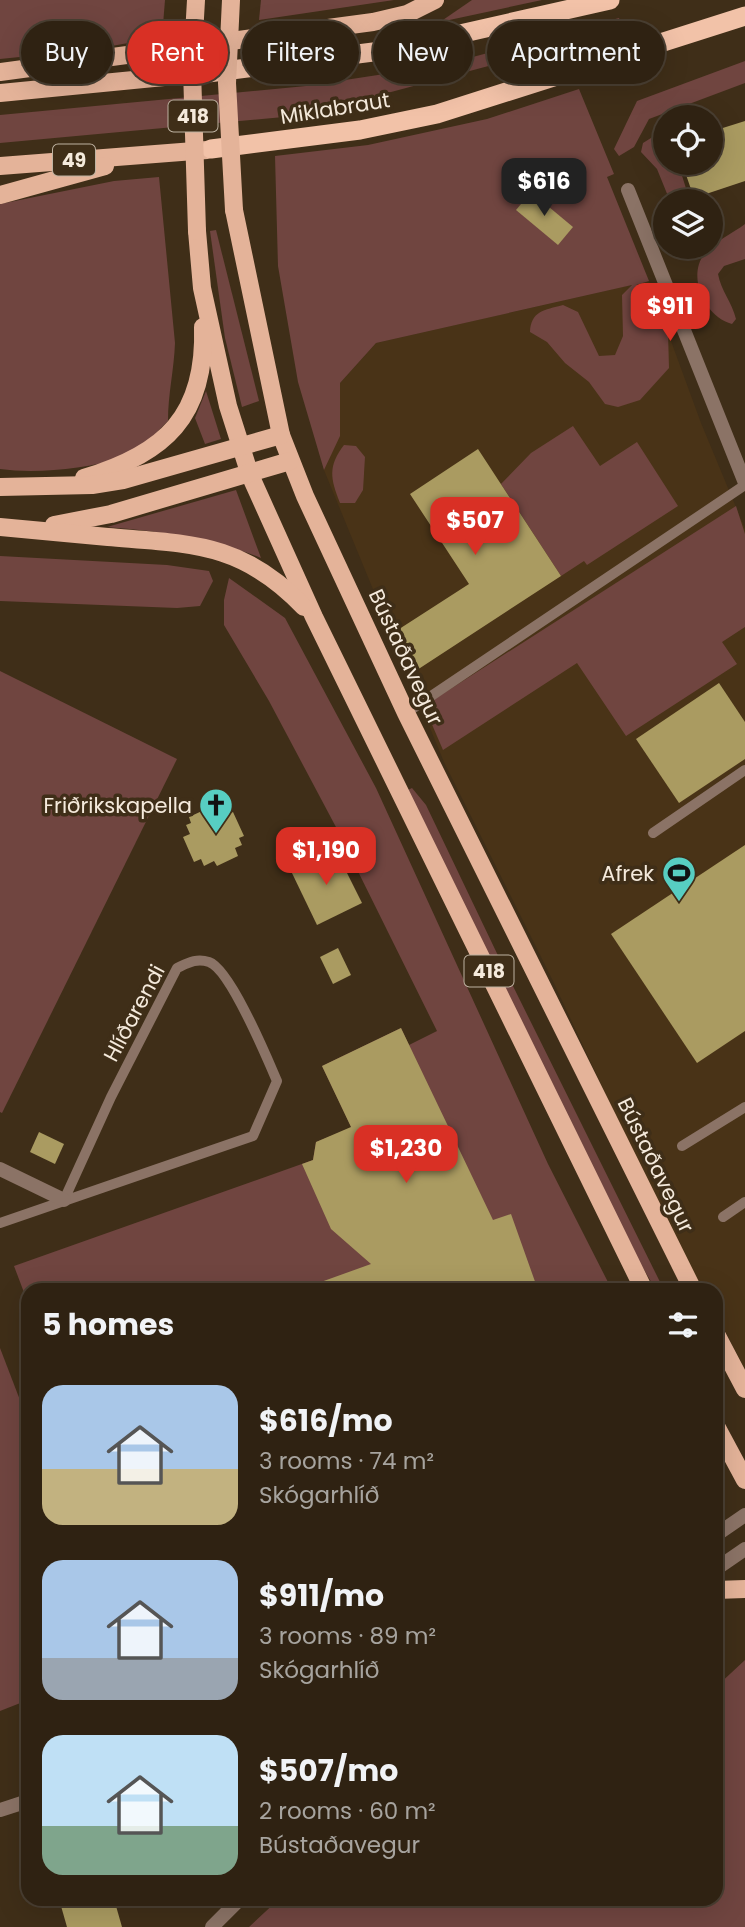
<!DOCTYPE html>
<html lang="en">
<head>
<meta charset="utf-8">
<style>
  :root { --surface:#2f2212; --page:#372a1b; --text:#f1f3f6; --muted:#a7a49f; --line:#4a3f32; --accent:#d93025 }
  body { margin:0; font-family:Poppins,sans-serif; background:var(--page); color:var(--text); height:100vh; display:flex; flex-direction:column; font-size:26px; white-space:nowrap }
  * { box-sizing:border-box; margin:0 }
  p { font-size:23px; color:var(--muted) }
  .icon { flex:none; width:38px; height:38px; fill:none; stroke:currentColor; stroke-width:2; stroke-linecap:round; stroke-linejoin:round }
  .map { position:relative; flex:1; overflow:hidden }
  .sheet { position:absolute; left:21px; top:1283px; width:702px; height:623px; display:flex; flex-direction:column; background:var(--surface); border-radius:21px; box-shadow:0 7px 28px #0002,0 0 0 2px var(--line) }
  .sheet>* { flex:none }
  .guide { position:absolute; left:21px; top:21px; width:704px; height:63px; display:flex; gap:14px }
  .tools { position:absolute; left:653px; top:105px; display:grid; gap:14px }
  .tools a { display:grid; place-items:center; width:70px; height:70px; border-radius:50%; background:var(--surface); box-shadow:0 7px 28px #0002,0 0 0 2px var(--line); font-size:35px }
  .price { position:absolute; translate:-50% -60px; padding:0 16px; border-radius:14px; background:var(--accent); color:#fff; font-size:23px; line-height:46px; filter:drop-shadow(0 2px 4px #0008) }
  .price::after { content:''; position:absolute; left:50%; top:42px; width:21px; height:16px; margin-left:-10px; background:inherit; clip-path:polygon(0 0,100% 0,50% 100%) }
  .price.on { background:#222; color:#fff }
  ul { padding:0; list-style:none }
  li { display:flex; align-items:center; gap:21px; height:175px; padding:0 21px }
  li span { display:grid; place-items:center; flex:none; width:196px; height:140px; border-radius:21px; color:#555 }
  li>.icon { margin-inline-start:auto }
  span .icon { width:84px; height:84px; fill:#fffc; stroke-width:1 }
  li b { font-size:30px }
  h2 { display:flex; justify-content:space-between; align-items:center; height:84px; padding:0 21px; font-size:30px }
  .pill { padding:0 24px; border-radius:32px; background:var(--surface); box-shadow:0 7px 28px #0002,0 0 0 2px var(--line); font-size:24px; line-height:63px }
  .pill.on { background:var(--accent); color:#fff }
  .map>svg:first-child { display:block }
  .built { fill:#493317 }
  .green { fill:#704540 }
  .building { fill:#aa9b61 }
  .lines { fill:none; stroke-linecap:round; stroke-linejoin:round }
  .service { stroke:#8b7366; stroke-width:10 }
  .minor { stroke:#8b7366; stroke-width:14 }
  .tertiary { stroke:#8b7366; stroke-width:14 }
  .primary { stroke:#e4b399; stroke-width:18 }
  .trunk { stroke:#f2c2a8; stroke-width:19 }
  .primary-bridge { stroke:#e4b399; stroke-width:18 }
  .labels { text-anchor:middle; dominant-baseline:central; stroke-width:7; stroke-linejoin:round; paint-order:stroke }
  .shield { fill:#3f2e18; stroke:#beb2a1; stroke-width:2 }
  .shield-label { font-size:19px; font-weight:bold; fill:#f5eadc }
  .street-label { font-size:21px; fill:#f5eadc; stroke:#3f2e18 }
  .poi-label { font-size:21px; fill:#f5eadc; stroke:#3f2e18; text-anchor:end }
</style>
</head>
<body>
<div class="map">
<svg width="745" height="1927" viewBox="0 0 745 1927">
  <rect width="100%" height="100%" fill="#3f2e18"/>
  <!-- built -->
  <polygon class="built" points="649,281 701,423 745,529 745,1369 716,1314 716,1290 703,1290 652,1194 553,981 444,762 324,470 339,436 340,383 376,343"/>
  <!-- green -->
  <g class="green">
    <polygon points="0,0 165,0 162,37 89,50 0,59"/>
    <polygon points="261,0 394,0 259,20"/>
    <polygon points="472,0 542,0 440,22"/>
    <polygon points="619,18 623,30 305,115 0,143 0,115 306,86 443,65"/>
    <polygon points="745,61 745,83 649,119 634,147 619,156 614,149 637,101"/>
    <path d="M579,89l35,85 -7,3 42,104 -13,4 14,1 18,46 1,36 -29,32 -22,7 -13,-3 -16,-22 -24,-19 -18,-21 -17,-10c1,-21 14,-22 33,-27l15,7 21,44 16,-1 8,-19 -1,-41 10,-10 -256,58 -36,40v53l-16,34 -26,-88 -20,-116 -3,-110 93,-11 119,-26z"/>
    <polygon points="659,133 665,136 665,163 678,163 690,201 670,201 657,169 641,152 643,143"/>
    <path d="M159,177l16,166c-1,27 -7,51 -7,78 -14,14 -28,30 -48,37 -34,11 -84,16 -120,11v-265l114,-23z"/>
    <path d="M745,224v35l-21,7 -6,8c3,17 14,28 18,45l-4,5c-27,-7 -46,-48 -27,-71 9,-11 28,-20 40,-29z"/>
    <polygon points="216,230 259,401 242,407 225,338 210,231"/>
    <polygon points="206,391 221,439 205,444 195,418"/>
    <polygon points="573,426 600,466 637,442 678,506 587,565 584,561 561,576 501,484 531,453"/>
    <path d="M344,445l12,1 9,11 -2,33 -8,13h-15c-10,-25 -12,-37 4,-58z"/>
    <path d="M236,490l25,68c-53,-21 -98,-26 -154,-31z"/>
    <polygon points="736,506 745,534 745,627 722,642 737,664 626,736 577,663 443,750 424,706"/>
    <polygon points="0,556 167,565 209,571 213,581 200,606 177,608 0,601"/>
    <polygon points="229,578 285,618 376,788 548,1164 612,1290 28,1290 28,1303 14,1266 313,1160 316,1142 331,1136 368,1162 322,1066 401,1028 409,1045 437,1031 337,829 269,701 224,625 224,600"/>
    <polygon points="0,671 177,759 2,1113 0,1112"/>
    <polygon points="412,788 426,805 503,966 664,1290 656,1290 611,1214 404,792"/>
    <polygon points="0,1348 28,1421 28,1700 0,1711"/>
    <polygon points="745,1660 745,1927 249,1927 279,1899 716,1899 716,1687"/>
  </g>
  <!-- building -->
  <g class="building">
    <polygon points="745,121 745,181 694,198 682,163 710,163 710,132"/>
    <polygon points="531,192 573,227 558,245 516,210"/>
    <polygon points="478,449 561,576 417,670 393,633 469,584 410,494"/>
    <polygon points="719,683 745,722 745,759 679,803 636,739"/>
    <polygon points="215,805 217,811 225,807 228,815 233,812 244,836 239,838 242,845 235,848 238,856 217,866 214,861 204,866 201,859 194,862 183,837 190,834 186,825 191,823 189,817"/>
    <polygon points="745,845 745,1031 697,1063 611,934"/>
    <polygon points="335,849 362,903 317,925 291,871"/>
    <polygon points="338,948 351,975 333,984 320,957"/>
    <polygon points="401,1028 493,1220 511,1214 538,1290 308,1290 307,1287 371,1264 331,1229 302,1164 313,1160 316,1142 351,1127 322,1066"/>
    <polygon points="39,1132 64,1144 55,1164 30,1152"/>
    <polygon points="59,1899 114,1899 122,1927 67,1927"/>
  </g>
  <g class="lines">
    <!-- service -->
    <g class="service">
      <polyline points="406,713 745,485"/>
      <polyline points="653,833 745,770"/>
      <polyline points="682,1146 745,1107"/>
      <polyline points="723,1217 745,1202"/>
      <path d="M0,1223l253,-87 24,-55c-10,-23 -47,-112 -68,-119 -13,-4 -21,1 -32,6l-66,129 -47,103"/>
    </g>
    <!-- minor -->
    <g class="minor">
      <polyline points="628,190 745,483"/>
      <polyline points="0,1169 64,1200"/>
      <polyline points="212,1927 240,1899"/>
    </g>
    <!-- tertiary -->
    <g class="tertiary">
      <polyline points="716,1535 745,1515"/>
      <polyline points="716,1569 745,1549"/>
      <polyline points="0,1810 28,1801"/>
    </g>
    <!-- primary -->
    <g class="primary">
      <polyline points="0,72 373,22 407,14 435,0"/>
      <polyline points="0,93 205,73"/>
      <polyline points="0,166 207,150"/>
      <polyline points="0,195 105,166"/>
      <polyline points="234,210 281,435 305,496 406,713 693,1290"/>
      <polyline points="197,231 202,288 228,406 250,475 314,617 644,1290"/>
      <path d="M84,478c81,-24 122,-62 119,-151"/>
      <polyline points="0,487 92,485 123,480 281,435"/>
      <polyline points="54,525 111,514 290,461"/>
      <path d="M0,527c36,3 72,7 108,10 83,7 134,5 196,70"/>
      <polyline points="716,1334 745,1389"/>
      <polyline points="716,1426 745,1480"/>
      <polyline points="716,1590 745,1589"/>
    </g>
    <!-- trunk -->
    <g class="trunk">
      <polyline points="208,73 389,50 610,0"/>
      <polyline points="211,149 360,130 437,114 745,16"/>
    </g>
    <!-- primary-bridge -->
    <g class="primary-bridge">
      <polyline points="196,0 192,70 197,231"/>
      <polyline points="231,0 227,83 234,210"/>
    </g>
  </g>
  <!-- icons -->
  <defs>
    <g id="church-pin" transform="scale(1.75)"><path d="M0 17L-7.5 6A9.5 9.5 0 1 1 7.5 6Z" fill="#57cec2" stroke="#3f2e18"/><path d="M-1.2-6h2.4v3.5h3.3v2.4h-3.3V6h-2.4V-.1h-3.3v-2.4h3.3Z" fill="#111"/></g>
    <g id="stadium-pin" transform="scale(1.75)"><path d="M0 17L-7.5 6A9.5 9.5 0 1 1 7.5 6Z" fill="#57cec2" stroke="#3f2e18"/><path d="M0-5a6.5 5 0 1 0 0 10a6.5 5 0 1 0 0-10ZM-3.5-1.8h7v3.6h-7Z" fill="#111"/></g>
  </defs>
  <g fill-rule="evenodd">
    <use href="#church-pin" x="216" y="805"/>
    <use href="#stadium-pin" x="679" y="873"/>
  </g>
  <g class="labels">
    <!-- shield labels -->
    <g class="shield">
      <rect x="168.5" y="100.5" width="49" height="31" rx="5"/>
      <rect x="53" y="144.5" width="42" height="31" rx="5"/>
      <rect x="464.5" y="955.5" width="49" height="31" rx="5"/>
    </g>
    <g class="shield-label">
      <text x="193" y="116">418</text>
      <text x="74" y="160">49</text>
      <text x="489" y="971">418</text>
    </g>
    <!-- street labels -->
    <g class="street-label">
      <text transform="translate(335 108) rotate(-9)">Miklabraut</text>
      <text transform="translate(406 657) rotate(65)">Bústaðavegur</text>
      <text transform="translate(134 1013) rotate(-62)">Hlíðarendi</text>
      <text transform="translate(656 1165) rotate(64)">Bústaðavegur</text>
    </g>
    <!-- poi labels -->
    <g class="poi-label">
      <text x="192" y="805">Friðrikskapella</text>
      <text x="654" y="873">Afrek</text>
    </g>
  </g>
</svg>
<div class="tools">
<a><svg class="icon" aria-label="locate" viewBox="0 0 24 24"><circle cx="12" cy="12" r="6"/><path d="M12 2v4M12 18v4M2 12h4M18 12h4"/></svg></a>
<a><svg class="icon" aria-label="layers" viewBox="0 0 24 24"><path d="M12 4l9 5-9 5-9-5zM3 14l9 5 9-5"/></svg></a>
</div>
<b class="price on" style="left:544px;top:218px">$616</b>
<b class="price" style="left:670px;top:343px">$911</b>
<b class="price" style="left:475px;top:557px">$507</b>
<b class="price" style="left:326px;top:887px">$1,190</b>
<b class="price" style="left:406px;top:1185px">$1,230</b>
<div class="guide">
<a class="pill">Buy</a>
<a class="pill on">Rent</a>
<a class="pill">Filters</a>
<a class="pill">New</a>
<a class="pill">Apartment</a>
</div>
<section class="sheet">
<h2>5 homes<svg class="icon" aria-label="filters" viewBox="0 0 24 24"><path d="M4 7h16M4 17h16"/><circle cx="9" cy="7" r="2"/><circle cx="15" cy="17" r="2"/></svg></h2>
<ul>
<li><span style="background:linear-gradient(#a9c7e8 60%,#c2b280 0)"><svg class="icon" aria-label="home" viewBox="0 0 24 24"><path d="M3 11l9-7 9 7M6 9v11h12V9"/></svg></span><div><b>$616/mo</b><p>3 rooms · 74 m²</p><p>Skógarhlíð</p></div></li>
<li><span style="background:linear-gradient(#a9c7e8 70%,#9aa5b1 0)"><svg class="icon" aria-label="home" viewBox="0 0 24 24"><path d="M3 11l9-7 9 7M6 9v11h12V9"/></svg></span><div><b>$911/mo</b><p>3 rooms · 89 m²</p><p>Skógarhlíð</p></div></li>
<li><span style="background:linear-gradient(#bfe0f5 65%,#7fa58c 0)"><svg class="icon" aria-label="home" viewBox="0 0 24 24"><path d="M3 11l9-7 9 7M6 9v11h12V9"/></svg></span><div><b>$507/mo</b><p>2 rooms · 60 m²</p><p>Bústaðavegur</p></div></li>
</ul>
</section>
</div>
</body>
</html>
